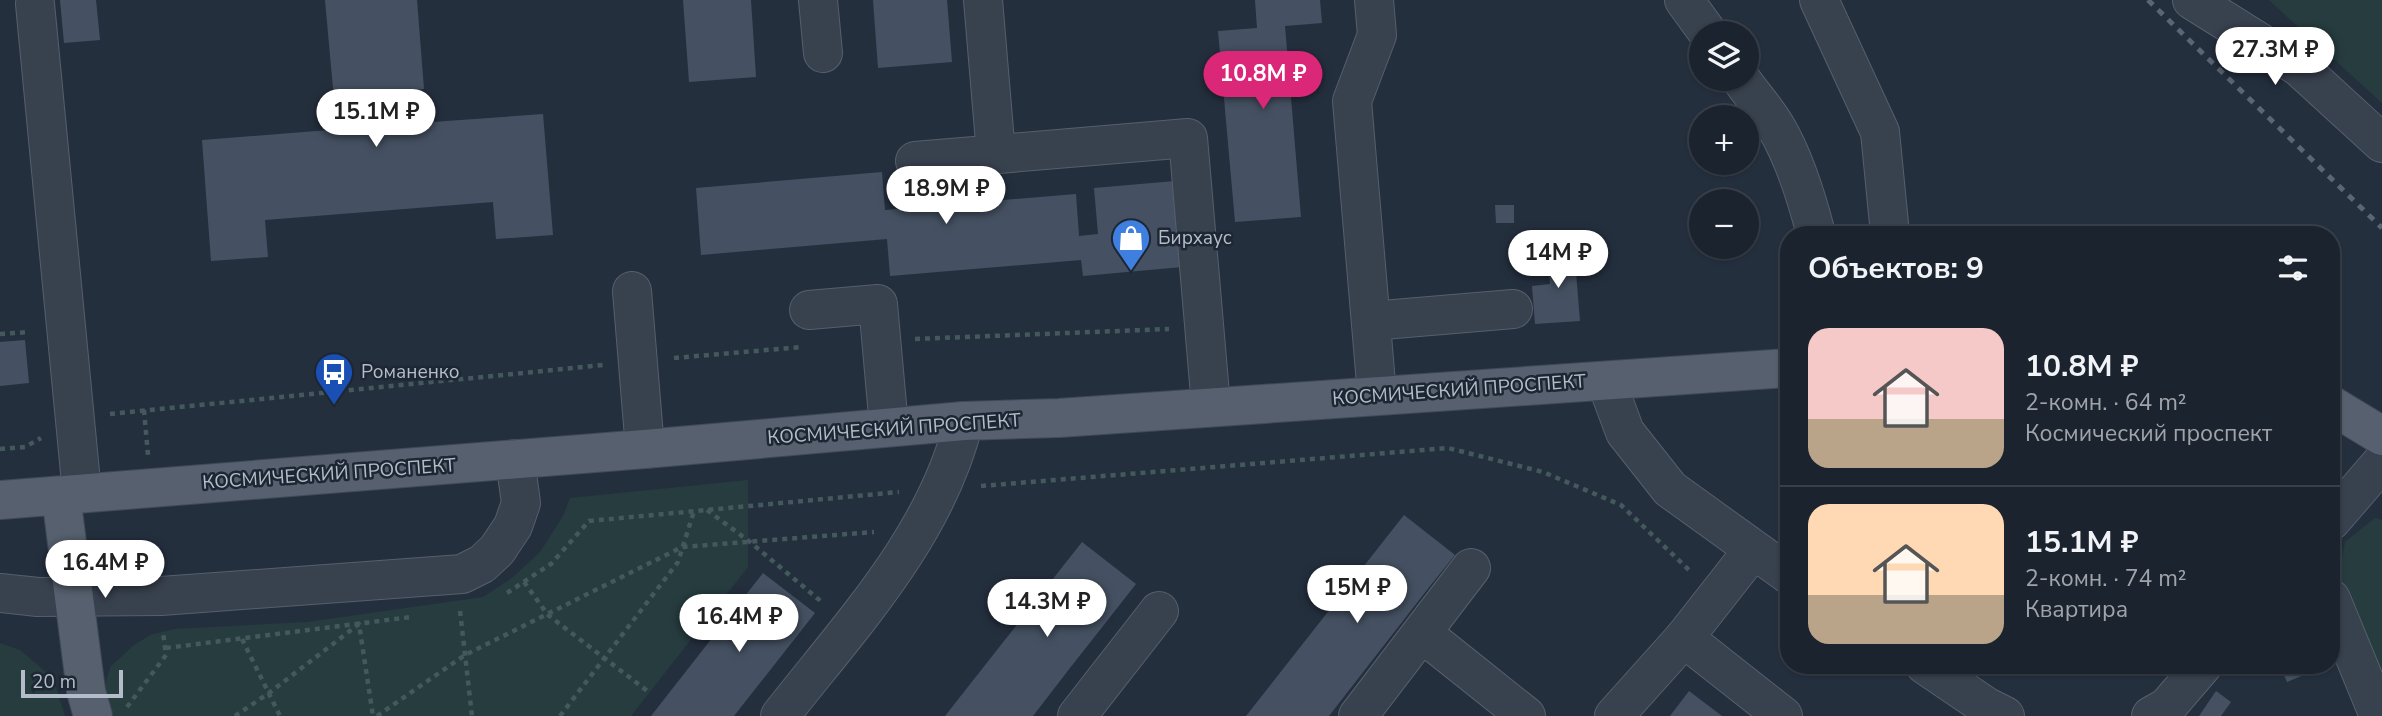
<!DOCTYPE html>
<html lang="ru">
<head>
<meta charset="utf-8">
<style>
  :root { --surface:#1b232e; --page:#242b36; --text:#f1f3f6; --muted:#a0a4aa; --line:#39404a; --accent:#db2777 }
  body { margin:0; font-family:"Nunito Sans",sans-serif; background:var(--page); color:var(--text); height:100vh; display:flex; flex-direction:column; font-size:26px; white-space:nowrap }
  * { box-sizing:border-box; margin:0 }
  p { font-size:23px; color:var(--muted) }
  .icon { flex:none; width:38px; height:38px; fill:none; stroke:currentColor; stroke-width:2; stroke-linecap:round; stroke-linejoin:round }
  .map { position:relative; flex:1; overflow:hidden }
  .drawer { position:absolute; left:1780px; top:226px; width:560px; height:448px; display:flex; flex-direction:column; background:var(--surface); border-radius:28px; box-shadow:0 2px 5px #0004,0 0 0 2px var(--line) }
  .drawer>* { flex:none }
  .controls { position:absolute; left:1689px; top:21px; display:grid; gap:14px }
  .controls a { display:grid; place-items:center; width:70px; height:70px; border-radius:50%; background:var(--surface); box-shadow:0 2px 5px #0004,0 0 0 2px var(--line); font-size:35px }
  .scale { position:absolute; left:21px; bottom:18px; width:102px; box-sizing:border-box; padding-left:7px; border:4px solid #b4bcc9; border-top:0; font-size:19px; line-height:24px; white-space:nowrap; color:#b4bcc9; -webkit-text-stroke:5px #1d2633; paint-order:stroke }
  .price { position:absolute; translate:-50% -60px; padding:0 16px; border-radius:24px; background:#fff; color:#222; font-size:23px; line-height:46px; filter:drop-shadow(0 2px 4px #0008) }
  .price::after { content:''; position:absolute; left:50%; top:42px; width:21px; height:16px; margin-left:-10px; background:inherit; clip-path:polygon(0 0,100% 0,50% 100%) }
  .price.selected { background:var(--accent); color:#fff }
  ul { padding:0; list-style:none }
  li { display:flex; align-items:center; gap:21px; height:175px; padding:0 28px }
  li+li { border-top:2px solid var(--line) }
  li span { display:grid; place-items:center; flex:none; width:196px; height:140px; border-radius:21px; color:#555 }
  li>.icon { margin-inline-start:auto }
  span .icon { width:84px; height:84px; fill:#fffc; stroke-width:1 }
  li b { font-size:30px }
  h2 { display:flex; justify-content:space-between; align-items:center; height:84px; padding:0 28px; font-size:30px }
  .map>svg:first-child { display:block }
  .green { fill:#263c3f }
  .building { fill:#455162 }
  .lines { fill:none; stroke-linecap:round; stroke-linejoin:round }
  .minor-casing { stroke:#565f6c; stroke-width:40 }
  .major-casing { stroke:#414a57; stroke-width:40 }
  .path { stroke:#44595c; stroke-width:4.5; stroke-dasharray:5 5; stroke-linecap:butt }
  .minor { stroke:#38414e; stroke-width:38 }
  .major { stroke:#56606e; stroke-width:38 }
  .rail { stroke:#5a6575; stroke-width:5; stroke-dasharray:7 7; stroke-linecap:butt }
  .labels { text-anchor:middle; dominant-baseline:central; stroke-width:5; stroke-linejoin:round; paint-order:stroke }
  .poi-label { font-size:19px; fill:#b4bcc9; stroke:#1d2633; text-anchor:start }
  .street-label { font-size:19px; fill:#b4bcc9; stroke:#1d2633 }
</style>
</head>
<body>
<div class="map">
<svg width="2382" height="716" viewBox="0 0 2382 716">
  <rect width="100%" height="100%" fill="#242f3e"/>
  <!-- green -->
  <g class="green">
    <polygon points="2269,0 2382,0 2382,103 2284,14"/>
    <polygon points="748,480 748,567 631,716 111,716 103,690 111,666 134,645 150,635 174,629 307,622 483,597 512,578 540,552 563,516 570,498"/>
    <polygon points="2375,518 2382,520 2382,681 2354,632 2339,572 2345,542"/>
    <polygon points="0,643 20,650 53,678 65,716 0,716"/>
  </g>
  <!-- building -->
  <g class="building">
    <polygon points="60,0 96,0 100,40 64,43"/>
    <polygon points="325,0 417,0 424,89 390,94 391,125 543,114 553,235 496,239 493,202 265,220 268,257 211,261 202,140 366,127 365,97 334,99"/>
    <polygon points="683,0 751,0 756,77 689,82"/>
    <polygon points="873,0 947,0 952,62 878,68"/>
    <polygon points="1255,0 1320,0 1322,23 1285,26 1301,217 1235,222 1218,31 1257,28"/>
    <polygon points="882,172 885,210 1076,194 1079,236 1098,234 1094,188 1175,181 1182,267 1083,276 1081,260 890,276 887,239 701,255 696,188"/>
    <polygon points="1495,205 1514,205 1514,223 1496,223"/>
    <polygon points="1574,247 1580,321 1535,324 1532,286 1550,284 1547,249"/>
    <polygon points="25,340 29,383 0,386 0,342"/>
    <polygon points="1404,515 1455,555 1430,586 1329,716 1246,716"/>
    <polygon points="1082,542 1136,584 1070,668 1033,716 945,716"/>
    <polygon points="763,573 815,613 734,716 651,716"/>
    <polygon points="2302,665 2314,665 2316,670 2287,682 2283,673"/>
    <polygon points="1689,691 1722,716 1670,716"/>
    <polygon points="2216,691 2231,702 2221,716 2199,716"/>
  </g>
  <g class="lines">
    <!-- minor casing -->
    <g class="minor-casing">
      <g id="minor">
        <polyline points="818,0 823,53"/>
        <polyline points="983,0 996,154"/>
        <polyline points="1374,0 1377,35 1352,101 1377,395"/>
        <polyline points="1684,0 1708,33"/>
        <polyline points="1819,0 1880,132 1890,234"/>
        <polyline points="2192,0 2299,67 2382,143"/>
        <polyline points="35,4 82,493"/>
        <path d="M1741,79c11,16 25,31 35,48 19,32 31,72 40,107"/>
        <polyline points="915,161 1188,138 1211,406"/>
        <polyline points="632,291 645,449"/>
        <polyline points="809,310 878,304 889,427"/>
        <polyline points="1371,321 1513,309"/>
        <polyline points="1606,381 1625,432 1670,489 1788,574"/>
        <polyline points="2331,521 2382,462"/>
        <polyline points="0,593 38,597 161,596 462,574 482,564 497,550 513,526 521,503 515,459"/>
        <polyline points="2331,599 2379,716"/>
        <polyline points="1422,633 1526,716"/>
        <polyline points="1684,638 1783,716"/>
        <polyline points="1925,665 1987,707 2005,716"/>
        <path d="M780,716c71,-91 156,-180 184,-295"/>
        <polyline points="1077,716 1159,611"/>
        <polyline points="1358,716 1471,568"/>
        <polyline points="1614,716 1684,638 1753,550"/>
        <polyline points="2151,716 2167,707 2203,665"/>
      </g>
    </g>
    <!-- major casing -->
    <g class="major-casing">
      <g id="major">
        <polyline points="2331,405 2382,436"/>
        <polyline points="61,496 86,691 93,716"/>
        <polyline points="0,500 645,449 964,421 1059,418 1788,368"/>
      </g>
    </g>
    <!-- path -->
    <g class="path">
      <polyline points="0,334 30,332"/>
      <polyline points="915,339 1169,329"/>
      <polyline points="674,358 802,347"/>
      <polyline points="144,410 148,455"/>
      <polyline points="110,414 603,365"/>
      <polyline points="0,449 25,447 41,438"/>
      <polyline points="981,486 1448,448 1543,472 1621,505 1690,571"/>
      <polyline points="707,510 750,542 823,603"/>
      <polyline points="157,547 158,560"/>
      <polyline points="524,582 548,615 650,693"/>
      <polyline points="507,593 551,564 589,521 899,492"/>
      <polyline points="460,611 472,716"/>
      <polyline points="242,639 280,716"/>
      <polyline points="166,648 411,617"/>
      <polyline points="127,707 166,655 163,632"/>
      <polyline points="235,716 269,693 359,624 373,716"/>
      <polyline points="377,716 465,655 682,547 874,532"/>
      <polyline points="560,716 678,562 694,511"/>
    </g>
    <!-- minor -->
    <use href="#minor" class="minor"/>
    <!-- major -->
    <use href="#major" class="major"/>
    <!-- rail -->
    <polyline class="rail" points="2148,0 2382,228"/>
  </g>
  <!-- icons -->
  <defs>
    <g id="shop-pin" transform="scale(2.0125)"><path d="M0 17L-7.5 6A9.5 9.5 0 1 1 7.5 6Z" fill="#3f7fe0" stroke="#1d2633"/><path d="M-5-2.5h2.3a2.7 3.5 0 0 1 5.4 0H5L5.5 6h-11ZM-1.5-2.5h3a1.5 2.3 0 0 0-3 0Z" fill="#fff"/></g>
    <g id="bus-pin" transform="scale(2.0125)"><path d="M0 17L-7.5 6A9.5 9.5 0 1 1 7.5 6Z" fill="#1a4fb4" stroke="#1d2633"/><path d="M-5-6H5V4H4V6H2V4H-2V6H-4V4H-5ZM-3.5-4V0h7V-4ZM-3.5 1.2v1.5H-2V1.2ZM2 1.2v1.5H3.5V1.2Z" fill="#fff"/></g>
  </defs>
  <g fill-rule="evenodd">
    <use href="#shop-pin" x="1131" y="238"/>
    <use href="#bus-pin" x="334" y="372"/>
  </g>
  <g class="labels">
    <!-- poi labels -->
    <g class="poi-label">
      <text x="1158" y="238">Бирхаус</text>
      <text x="361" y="372">Романенко</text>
    </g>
    <!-- street labels -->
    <g class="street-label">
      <text transform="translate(1459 390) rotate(-4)">КОСМИЧЕСКИЙ ПРОСПЕКТ</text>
      <text transform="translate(894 429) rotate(-4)">КОСМИЧЕСКИЙ ПРОСПЕКТ</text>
      <text transform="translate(329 474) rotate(-4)">КОСМИЧЕСКИЙ ПРОСПЕКТ</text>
    </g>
  </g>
</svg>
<div class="controls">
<a><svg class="icon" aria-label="layers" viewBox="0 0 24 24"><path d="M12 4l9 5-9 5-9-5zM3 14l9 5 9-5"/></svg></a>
<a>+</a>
<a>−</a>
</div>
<div class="scale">20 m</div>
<b class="price" style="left:2275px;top:87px">27.3M ₽</b>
<b class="price selected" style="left:1263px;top:111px">10.8M ₽</b>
<b class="price" style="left:376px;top:149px">15.1M ₽</b>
<b class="price" style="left:946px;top:226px">18.9M ₽</b>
<b class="price" style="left:1558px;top:290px">14M ₽</b>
<b class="price" style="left:105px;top:600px">16.4M ₽</b>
<b class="price" style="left:1357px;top:625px">15M ₽</b>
<b class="price" style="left:1047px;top:639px">14.3M ₽</b>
<b class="price" style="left:739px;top:654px">16.4M ₽</b>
<section class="drawer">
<h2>Объектов: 9<svg class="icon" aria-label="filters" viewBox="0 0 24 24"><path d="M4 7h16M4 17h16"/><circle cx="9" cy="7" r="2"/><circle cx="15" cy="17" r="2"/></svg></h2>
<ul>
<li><span style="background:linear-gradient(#f6c9c9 65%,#b9a48a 0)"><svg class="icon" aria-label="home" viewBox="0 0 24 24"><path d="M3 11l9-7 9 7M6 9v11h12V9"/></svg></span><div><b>10.8M ₽</b><p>2-комн. · 64 m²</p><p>Космический проспект</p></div></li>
<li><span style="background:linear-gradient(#ffd9b3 65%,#b9a48a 0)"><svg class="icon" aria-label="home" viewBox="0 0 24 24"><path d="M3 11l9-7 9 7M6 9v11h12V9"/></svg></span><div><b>15.1M ₽</b><p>2-комн. · 74 m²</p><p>Квартира</p></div></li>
</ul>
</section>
</div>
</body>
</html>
